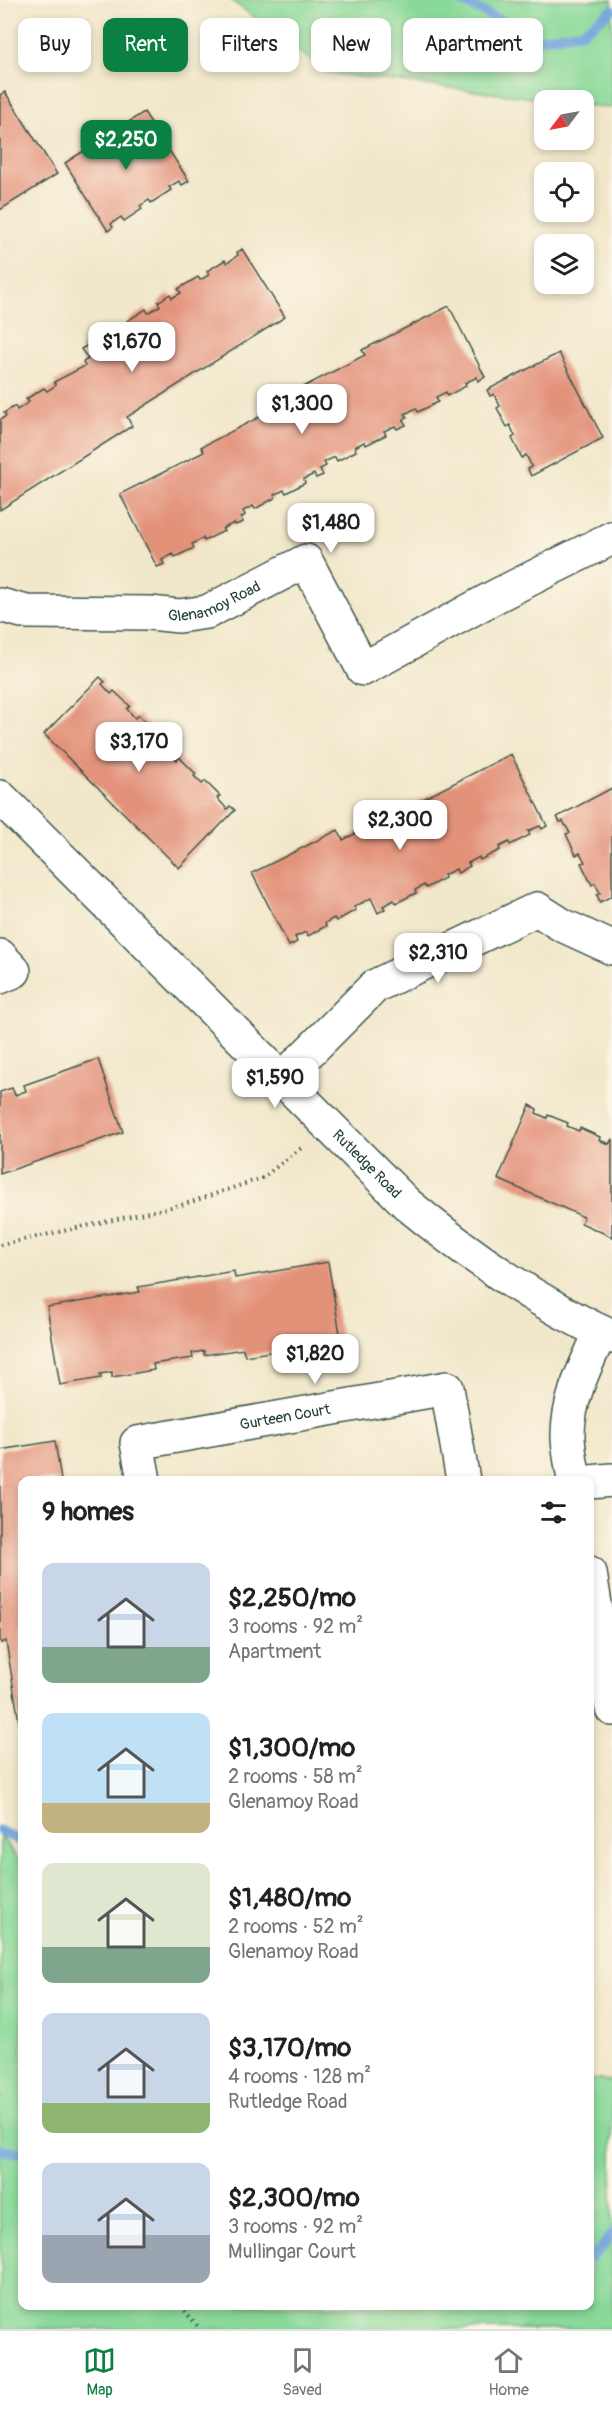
<!DOCTYPE html>
<html lang="en">
<head>
<meta charset="utf-8">
<style>
  :root { --surface:#fff; --page:#f2f2f2; --text:#202124; --muted:#757577; --line:#e0e0e0; --accent:#0b8043 }
  body { margin:0; font-family:Pangolin,sans-serif; background:var(--page); color:var(--text); height:100vh; display:flex; flex-direction:column; font-size:22px; white-space:nowrap }
  * { box-sizing:border-box; margin:0 }
  p { font-size:20px; color:var(--muted) }
  .icon { flex:none; width:33px; height:33px; fill:none; stroke:currentColor; stroke-width:2; stroke-linecap:round; stroke-linejoin:round }
  .map { position:relative; flex:1; overflow:hidden }
  .side { position:absolute; left:18px; top:1476px; width:576px; height:834px; display:flex; flex-direction:column; background:var(--surface); border-radius:12px; box-shadow:0 3px 9px #0003 }
  .side>* { flex:none }
  .top-card { position:absolute; left:18px; top:18px; width:576px; height:54px; display:flex; gap:12px }
  .needle { width:39px; rotate:238deg }
  .buttons { position:absolute; left:534px; top:90px; display:grid; gap:12px }
  .buttons a { display:grid; place-items:center; width:60px; height:60px; border-radius:12px; background:var(--surface); box-shadow:0 3px 9px #0003; font-size:30px }
  .price { position:absolute; translate:-50% -51px; padding:0 14px; border-radius:12px; background:#fff; color:#222; font-size:20px; line-height:39px; filter:drop-shadow(0 2px 3px #0008) }
  .price::after { content:''; position:absolute; left:50%; top:36px; width:18px; height:14px; margin-left:-9px; background:inherit; clip-path:polygon(0 0,100% 0,50% 100%) }
  .price.selected { background:var(--accent); color:#fff }
  ul { padding:0; list-style:none }
  li { display:flex; align-items:center; gap:18px; height:150px; padding:0 24px }
  li span { display:grid; place-items:center; flex:none; width:168px; height:120px; border-radius:12px; color:#555 }
  li>.icon { margin-inline-start:auto }
  span .icon { width:72px; height:72px; fill:#fffc; stroke-width:1 }
  li b { font-size:26px }
  h2 { display:flex; justify-content:space-between; align-items:center; height:72px; padding:0 24px; font-size:26px }
  .tag { padding:0 21px; border-radius:12px; background:var(--surface); box-shadow:0 3px 9px #0003; font-size:21px; line-height:54px }
  .tag.selected { background:var(--accent); color:#fff }
  .tab-bar { display:flex; justify-content:space-around; align-items:center; height:84px; border-top:2px solid var(--line); background:var(--surface); font-size:16px; color:var(--muted) }
  .tab-bar a { display:grid; justify-items:center; gap:3px }
  .tab-bar .selected { color:var(--accent) }
  .map>svg:first-child { display:block }
  .green { fill:#89d999; stroke:#548b66; stroke-width:1.5 }
  .lines { fill:none; stroke-linecap:round; stroke-linejoin:round }
  .stream { stroke:#70a1db; stroke-width:10 }
  .building { fill:#e3927a }
  .minor-casing { stroke:#3e564a; stroke-width:36 }
  .path { stroke:#3e564a; stroke-width:4; stroke-dasharray:1.5 4.5; stroke-linecap:butt }
  .minor { stroke:#fff; stroke-width:33 }
  .labels { text-anchor:middle; dominant-baseline:central; stroke-width:6; stroke-linejoin:round; paint-order:stroke }
  .street-label { font-size:15px; fill:#1f3d34; stroke:#fcf5e5 }
</style>
</head>
<body>
<div class="map">
<svg width="612" height="2329" viewBox="0 0 612 2329">
  <rect width="100%" height="100%" fill="#fcf5e5"/>
  <filter id="ink" filterUnits="userSpaceOnUse"><feTurbulence type="fractalNoise" baseFrequency=".0167" numOctaves="2"/><feDisplacementMap in="SourceGraphic" scale="12" xChannelSelector="R" yChannelSelector="G"/><feConvolveMatrix kernelMatrix="1 2 1 2 8 2 1 2 1" color-interpolation-filters="sRGB"/></filter>
  <filter id="wash" filterUnits="userSpaceOnUse"><feTurbulence type="fractalNoise" baseFrequency=".008" numOctaves="4" result="noise"/><feDisplacementMap in="SourceGraphic" scale="24" xChannelSelector="R" yChannelSelector="G"/><feGaussianBlur stdDeviation="1.35" result="paint"/><feColorMatrix in="noise" values="0 0 0 0 0 0 0 0 0 0 0 0 0 0 0 0 0 1.4 0 .05"/><feComposite in="paint" operator="in"/></filter>
  <g filter="url(#wash)">
    <rect width="100%" height="100%" fill="#f1e7ca"/>
    <!-- green -->
    <g class="green">
      <polygon points="231,0 612,0 612,108 584,105 584,100 550,100 328,73"/>
      <polygon points="0,1835 22,1865 22,2306 590,2306 590,2079 612,2081 612,2329 0,2329"/>
    </g>
    <g class="lines">
      <!-- stream -->
      <g class="stream">
        <polyline points="459,0 539,39 582,32 612,10"/>
        <polyline points="0,1831 22,1842"/>
        <polyline points="0,2150 22,2153"/>
        <polyline points="590,2258 602,2248 612,2233"/>
      </g>
    </g>
    <g id="blocks">
      <!-- building -->
      <g class="building">
        <polygon points="5,92 57,174 0,210 0,95"/>
        <polygon points="144,112 189,181 182,185 179,181 169,187 171,190 151,203 149,200 140,206 142,209 124,221 121,217 111,224 113,227 108,231 65,163"/>
        <polygon points="242,249 285,317 127,417 132,426 0,510 0,420 6,416 4,413 15,406 17,410 29,402 26,399 44,388 47,391 56,385 54,382 85,366 83,362 88,359 81,349 88,345 91,349 101,342 99,339 118,328 120,331 130,325 127,321 146,309 148,313 160,306 158,302 170,294 172,298 181,293 178,289 198,277 200,280 209,275 207,271 225,260 227,263 238,255 237,253"/>
        <polygon points="449,306 485,377 478,381 477,377 465,383 466,386 447,396 446,392 436,397 438,402 418,412 416,408 405,414 407,417 403,420 406,425 397,429 395,426 384,431 386,435 366,445 364,442 355,447 356,451 337,461 335,457 324,462 326,466 320,469 323,475 316,478 314,474 304,479 305,483 286,493 284,490 274,495 275,498 255,509 253,506 243,511 245,515 241,518 243,522 235,525 234,523 222,529 224,531 204,541 203,538 192,544 194,548 175,557 173,554 162,560 164,564 157,567 120,494 204,452 201,447 285,404 282,398 365,355 362,350"/>
        <polygon points="559,353 603,438 531,476 528,469 532,467 526,455 522,458 512,438 515,436 510,425 507,427 497,408 500,406 494,394 490,396 487,390"/>
        <polygon points="100,677 105,682 102,684 111,694 114,691 130,706 127,709 135,718 139,715 153,730 151,733 160,742 162,740 172,749 169,752 177,760 179,757 196,774 194,776 202,784 205,781 220,796 217,798 227,809 230,806 235,810 179,868 44,734"/>
        <polygon points="511,754 547,826 542,829 540,826 528,831 530,835 510,845 509,842 499,847 500,850 480,860 479,857 468,863 470,866 458,873 456,869 444,875 445,878 426,888 424,885 415,890 416,893 396,903 394,900 383,906 385,909 378,913 371,898 354,907 356,910 336,921 334,918 325,923 326,926 308,936 306,932 295,937 297,942 289,946 252,873 338,830 343,840"/>
        <polygon points="612,788 612,896 600,902 597,895 600,893 595,883 592,885 581,863 585,862 580,853 576,855 566,834 570,833 563,821 560,822 557,817"/>
        <polygon points="98,1059 123,1132 0,1174 0,1092 12,1088 15,1095 26,1091 24,1085"/>
        <polygon points="530,1105 537,1109 536,1113 547,1118 548,1115 568,1123 567,1126 579,1131 580,1128 600,1137 599,1140 609,1144 612,1139 612,1237 581,1223 584,1217 498,1179"/>
        <polygon points="328,1262 341,1340 299,1347 298,1343 286,1345 287,1349 245,1356 243,1349 204,1355 204,1351 192,1353 193,1358 153,1364 154,1370 112,1377 112,1372 100,1374 101,1378 60,1385 47,1307 140,1292 138,1287 234,1271 235,1278"/>
        <polygon points="55,1441 61,1480 22,1480 21,1735 6,1641 1,1643 0,1639 0,1450"/>
      </g>
    </g>
  </g>
  <g filter="url(#ink)">
    <use href="#blocks" fill-opacity="0" stroke="#3e564a" stroke-width="1.5"/>
    <g class="lines">
      <!-- minor casing -->
      <g class="minor-casing">
        <g id="minor">
          <path id="s1" d="M0,605l26,7 124,1 29,3 28,-4 99,-51 57,108 135,-74 114,-57"/>
          <path id="s2" d="M0,797l407,407c63,52 130,99 205,133"/>
          <polyline points="0,956 14,971 0,977"/>
          <polyline points="281,1080 375,986 537,909 562,925 612,948"/>
          <path id="s3" d="M144,1480l-7,-37 310,-55 16,92"/>
          <path d="M574,1480c-2,-13 -5,-27 -6,-41 -1,-39 17,-72 33,-107"/>
          <polyline points="590,1482 612,1480"/>
          <polyline points="590,1573 612,1709"/>
        </g>
      </g>
      <!-- path -->
      <g class="path">
        <polyline points="0,1245 185,1204 262,1178 304,1146"/>
        <polyline points="181,2306 200,2329"/>
      </g>
      <!-- minor -->
      <use href="#minor" class="minor"/>
    </g>
  </g>
  <g class="labels">
    <!-- street labels -->
    <g class="street-label">
      <text stroke="none"><textPath href="#s1" startOffset="218">Glenamoy Road</textPath></text>
      <text stroke="none"><textPath href="#s2" startOffset="519">Rutledge Road</textPath></text>
      <text stroke="none"><textPath href="#s3" startOffset="188">Gurteen Court</textPath></text>
    </g>
  </g>
</svg>
<div class="buttons">
<a><svg class="needle" viewBox="-14 -14 28 28"><path d="M0-13l5 13h-10z" fill="#e53935"/><path d="M0 13l5-13h-10z" fill="#757577"/></svg></a>
<a><svg class="icon" aria-label="locate" viewBox="0 0 24 24"><circle cx="12" cy="12" r="6"/><path d="M12 2v4M12 18v4M2 12h4M18 12h4"/></svg></a>
<a><svg class="icon" aria-label="layers" viewBox="0 0 24 24"><path d="M12 4l9 5-9 5-9-5zM3 14l9 5 9-5"/></svg></a>
</div>
<b class="price selected" style="left:126px;top:171px">$2,250</b>
<b class="price" style="left:132px;top:373px">$1,670</b>
<b class="price" style="left:302px;top:435px">$1,300</b>
<b class="price" style="left:331px;top:554px">$1,480</b>
<b class="price" style="left:139px;top:773px">$3,170</b>
<b class="price" style="left:400px;top:851px">$2,300</b>
<b class="price" style="left:438px;top:984px">$2,310</b>
<b class="price" style="left:275px;top:1109px">$1,590</b>
<b class="price" style="left:315px;top:1385px">$1,820</b>
<div class="top-card">
<a class="tag">Buy</a>
<a class="tag selected">Rent</a>
<a class="tag">Filters</a>
<a class="tag">New</a>
<a class="tag">Apartment</a>
</div>
<section class="side">
<h2>9 homes<svg class="icon" aria-label="filters" viewBox="0 0 24 24"><path d="M4 7h16M4 17h16"/><circle cx="9" cy="7" r="2"/><circle cx="15" cy="17" r="2"/></svg></h2>
<ul>
<li><span style="background:linear-gradient(#c9d6e8 70%,#7fa58c 0)"><svg class="icon" aria-label="home" viewBox="0 0 24 24"><path d="M3 11l9-7 9 7M6 9v11h12V9"/></svg></span><div><b>$2,250/mo</b><p>3 rooms · 92 m²</p><p>Apartment</p></div></li>
<li><span style="background:linear-gradient(#bfe0f5 75%,#c2b280 0)"><svg class="icon" aria-label="home" viewBox="0 0 24 24"><path d="M3 11l9-7 9 7M6 9v11h12V9"/></svg></span><div><b>$1,300/mo</b><p>2 rooms · 58 m²</p><p>Glenamoy Road</p></div></li>
<li><span style="background:linear-gradient(#dfe7d0 70%,#7fa58c 0)"><svg class="icon" aria-label="home" viewBox="0 0 24 24"><path d="M3 11l9-7 9 7M6 9v11h12V9"/></svg></span><div><b>$1,480/mo</b><p>2 rooms · 52 m²</p><p>Glenamoy Road</p></div></li>
<li><span style="background:linear-gradient(#c9d6e8 75%,#8fb573 0)"><svg class="icon" aria-label="home" viewBox="0 0 24 24"><path d="M3 11l9-7 9 7M6 9v11h12V9"/></svg></span><div><b>$3,170/mo</b><p>4 rooms · 128 m²</p><p>Rutledge Road</p></div></li>
<li><span style="background:linear-gradient(#c9d6e8 60%,#9aa5b1 0)"><svg class="icon" aria-label="home" viewBox="0 0 24 24"><path d="M3 11l9-7 9 7M6 9v11h12V9"/></svg></span><div><b>$2,300/mo</b><p>3 rooms · 92 m²</p><p>Mullingar Court</p></div></li>
</ul>
</section>
</div>
<nav class="tab-bar">
<a class="selected"><svg class="icon" aria-label="map" viewBox="0 0 24 24"><path d="M3 6l6-2 6 2 6-2v14l-6 2-6-2-6 2zM9 4v14M15 6v14"/></svg>Map</a>
<a><svg class="icon" aria-label="saved" viewBox="0 0 24 24"><path d="M7 4h10v16l-5-4-5 4z"/></svg>Saved</a>
<a><svg class="icon" aria-label="home" viewBox="0 0 24 24"><path d="M3 11l9-7 9 7M6 9v11h12V9"/></svg>Home</a>
</nav>
</body>
</html>
